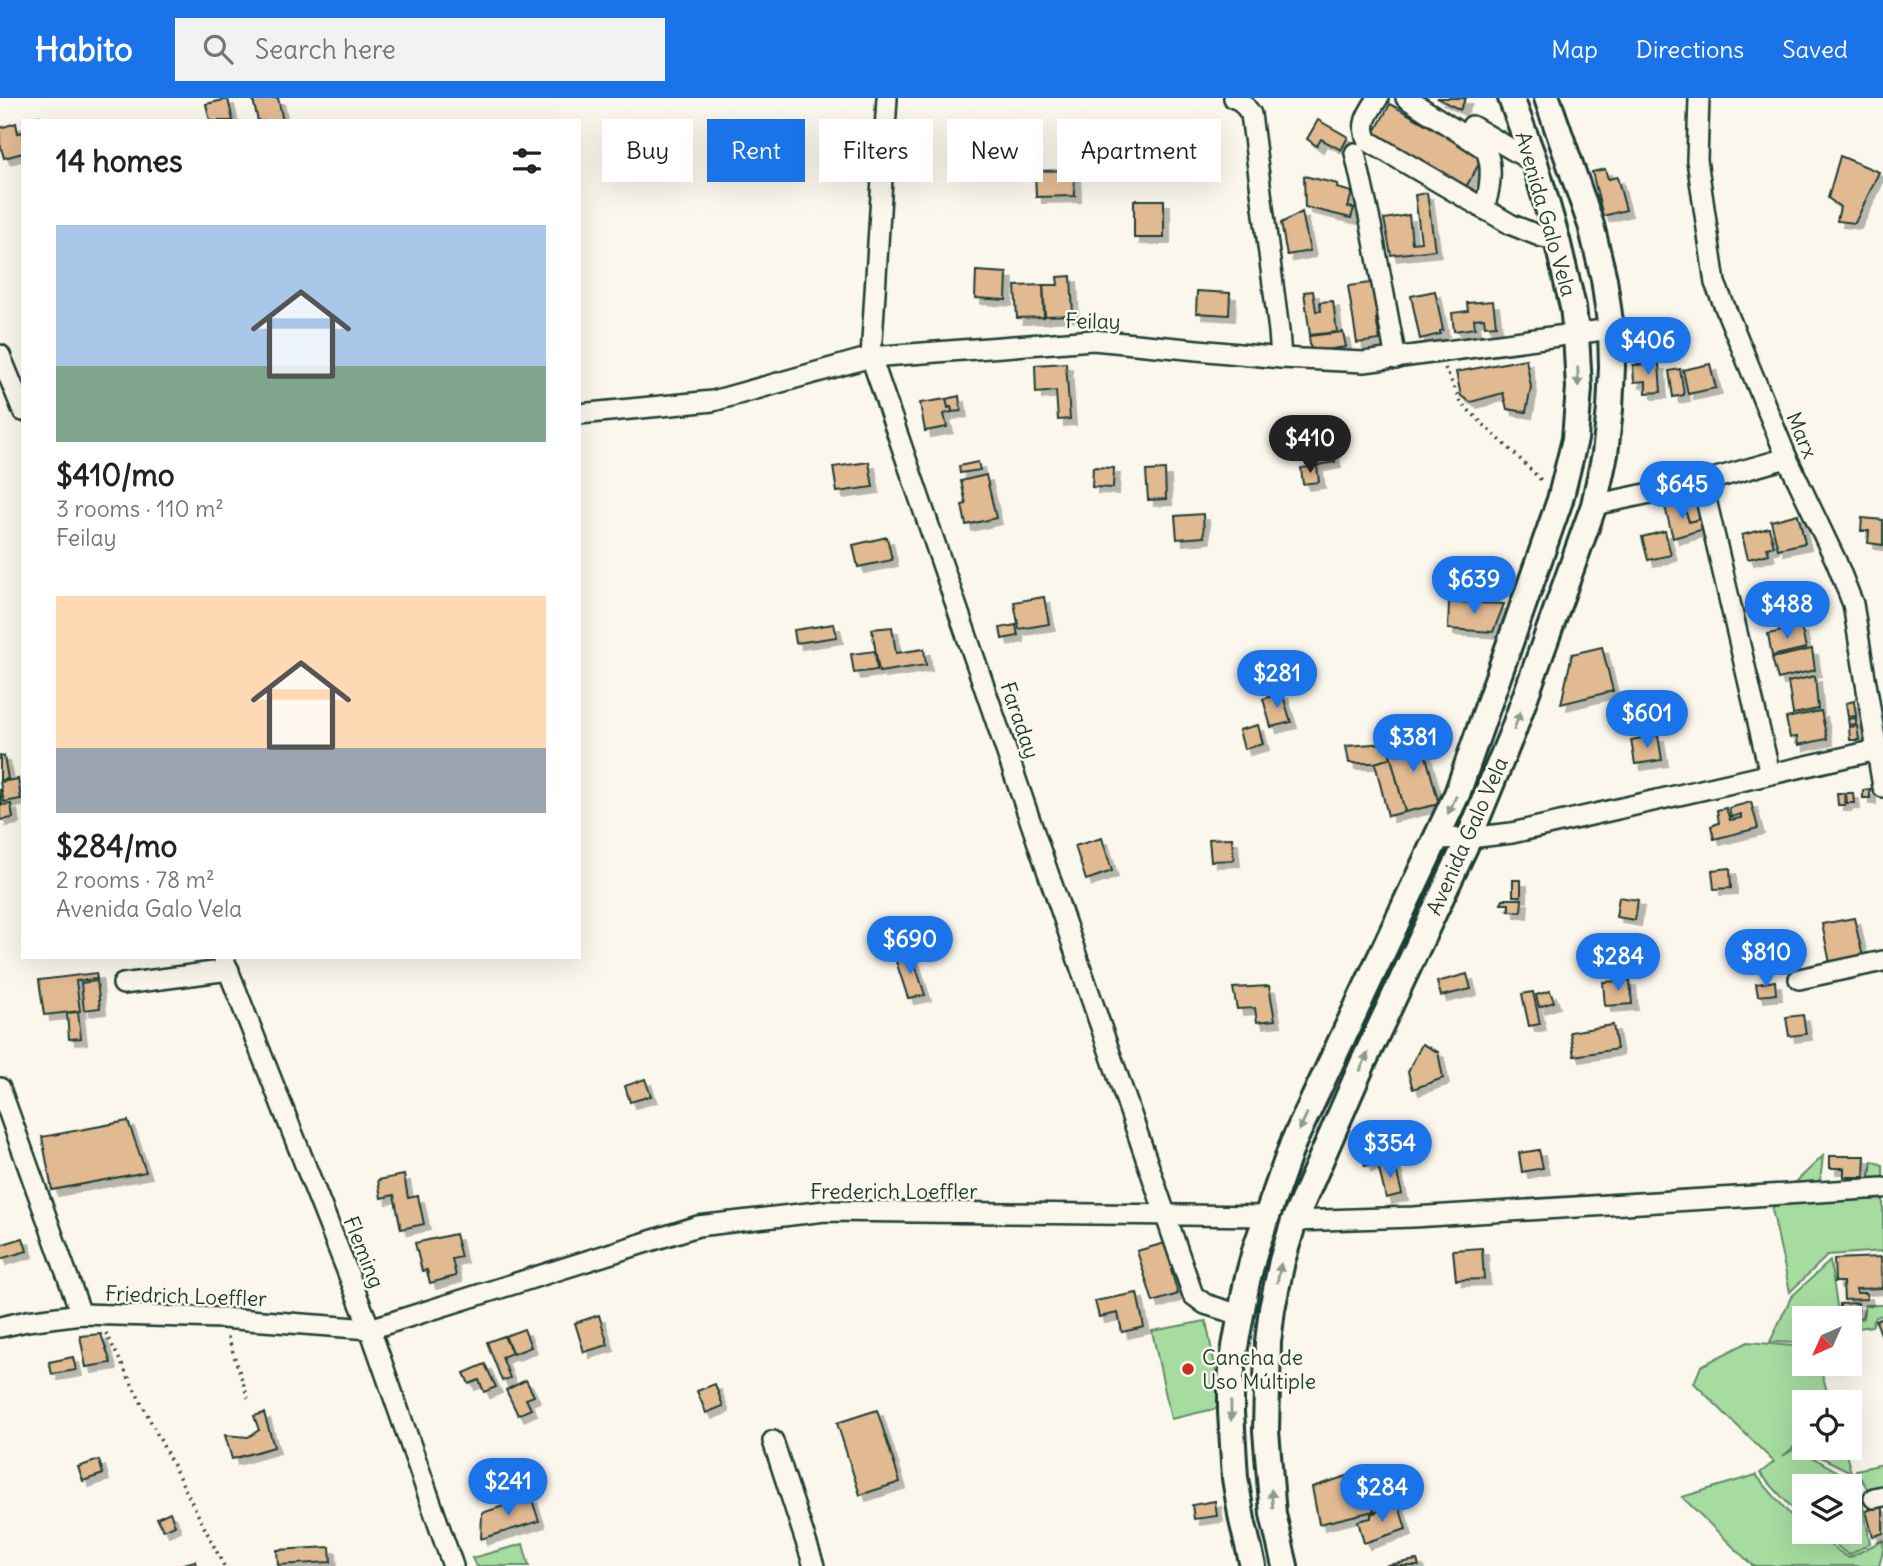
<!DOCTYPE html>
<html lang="en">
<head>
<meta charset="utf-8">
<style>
  :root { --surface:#fff; --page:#f2f2f2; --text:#222; --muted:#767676; --accent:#1a73e8 }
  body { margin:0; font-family:Delius,sans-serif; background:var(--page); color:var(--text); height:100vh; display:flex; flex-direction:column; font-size:26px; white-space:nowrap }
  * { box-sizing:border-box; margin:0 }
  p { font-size:23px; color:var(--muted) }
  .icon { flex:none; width:38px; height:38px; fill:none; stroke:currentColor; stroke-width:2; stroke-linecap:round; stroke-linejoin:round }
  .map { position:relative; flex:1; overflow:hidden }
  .details { position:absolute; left:21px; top:21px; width:560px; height:840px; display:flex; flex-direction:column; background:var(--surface); border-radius:0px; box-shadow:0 7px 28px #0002 }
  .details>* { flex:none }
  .top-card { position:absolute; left:602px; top:21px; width:665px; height:63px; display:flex; gap:14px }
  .needle { width:46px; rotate:225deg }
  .fabs { position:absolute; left:1792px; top:1208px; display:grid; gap:14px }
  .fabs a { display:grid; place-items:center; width:70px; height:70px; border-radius:0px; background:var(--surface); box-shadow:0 7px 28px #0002; font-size:35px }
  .price { position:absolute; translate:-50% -60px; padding:0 16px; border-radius:24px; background:var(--accent); color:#fff; font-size:23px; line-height:46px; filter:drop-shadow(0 2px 4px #0008) }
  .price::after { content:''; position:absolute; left:50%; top:42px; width:21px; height:16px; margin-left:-10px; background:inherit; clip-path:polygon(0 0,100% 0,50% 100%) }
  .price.active { background:#222; color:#fff }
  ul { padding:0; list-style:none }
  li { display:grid; align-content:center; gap:14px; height:371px; padding:0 35px }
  li span { display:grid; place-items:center; height:217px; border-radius:0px; color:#555 }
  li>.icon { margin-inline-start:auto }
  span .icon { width:126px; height:126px; fill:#fffc; stroke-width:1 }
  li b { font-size:30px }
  h2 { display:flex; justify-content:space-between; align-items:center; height:84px; padding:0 35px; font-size:30px }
  .pill { padding:0 24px; border-radius:0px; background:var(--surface); box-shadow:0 7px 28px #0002; font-size:24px; line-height:63px }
  .pill.active { background:var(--accent); color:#fff }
  header { display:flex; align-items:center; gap:42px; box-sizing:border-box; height:98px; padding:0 35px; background:var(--accent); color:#fff }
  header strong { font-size:33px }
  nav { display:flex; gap:38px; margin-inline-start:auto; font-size:24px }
  .search { width:490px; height:63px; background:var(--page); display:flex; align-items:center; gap:18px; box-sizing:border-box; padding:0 24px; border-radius:0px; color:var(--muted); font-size:26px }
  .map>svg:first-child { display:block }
  .green { fill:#a6dca0; stroke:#628c6a; stroke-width:2 }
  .building { fill:#e2ba92; stroke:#1f3d34; stroke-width:2; filter:url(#shadow) }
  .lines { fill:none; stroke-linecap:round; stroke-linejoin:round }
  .minor-casing { stroke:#1f3d34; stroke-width:24 }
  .major-casing { stroke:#1f3d34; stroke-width:30 }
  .path { stroke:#1f3d34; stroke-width:3.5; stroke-dasharray:2 5; stroke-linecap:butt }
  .minor { stroke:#fbf7ec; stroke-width:19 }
  .major { stroke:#fbf7ec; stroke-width:24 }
  .oneway { fill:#8d9a90 }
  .poi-dot { fill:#c8321e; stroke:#fbf7ec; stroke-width:2.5 }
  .labels { text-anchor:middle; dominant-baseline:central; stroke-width:5; stroke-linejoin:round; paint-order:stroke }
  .street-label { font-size:21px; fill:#1f3d34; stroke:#fbf7ec }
  .poi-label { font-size:21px; fill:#1f3d34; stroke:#fbf7ec; text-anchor:start }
</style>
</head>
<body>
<header>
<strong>Habito</strong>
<div class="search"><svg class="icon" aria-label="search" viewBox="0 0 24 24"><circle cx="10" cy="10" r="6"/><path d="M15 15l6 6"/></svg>Search here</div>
<nav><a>Map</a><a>Directions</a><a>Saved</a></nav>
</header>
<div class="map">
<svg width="1883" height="1468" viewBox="0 0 1883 1468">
  <defs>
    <filter id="shadow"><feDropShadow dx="6" dy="6" stdDeviation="0" flood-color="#0004"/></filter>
  </defs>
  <rect width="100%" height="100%" fill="#fbf7ec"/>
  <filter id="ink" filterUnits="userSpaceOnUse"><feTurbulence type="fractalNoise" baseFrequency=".0143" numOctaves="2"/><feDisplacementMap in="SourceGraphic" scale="14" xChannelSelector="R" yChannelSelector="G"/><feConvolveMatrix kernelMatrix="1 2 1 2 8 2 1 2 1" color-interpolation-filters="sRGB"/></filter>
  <g filter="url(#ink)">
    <!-- green -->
    <g class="green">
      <polygon points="1823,1058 1819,1093 1868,1092 1872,1063 1883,1067 1883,1153 1828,1157 1790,1194 1772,1111 1799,1081"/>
      <polygon points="1830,1163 1839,1220 1804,1220 1804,1245 1770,1244 1791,1199"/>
      <polygon points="1865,1207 1883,1207 1883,1217 1876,1219 1872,1228 1850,1231 1850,1221 1862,1219"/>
      <polygon points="1206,1223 1223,1309 1171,1321 1152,1233"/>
      <polygon points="1748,1244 1804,1249 1804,1265 1819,1265 1830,1304 1804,1304 1804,1349 1844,1349 1851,1374 1796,1347 1783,1358 1796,1350 1859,1386 1870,1445 1849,1457 1817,1433 1850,1433 1850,1388 1804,1388 1804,1423 1760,1375 1774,1364 1694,1285 1701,1268"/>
      <polygon points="1883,1366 1883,1390 1868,1392 1856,1372"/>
      <polygon points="1756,1377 1799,1427 1804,1430 1804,1433 1809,1433 1849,1460 1883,1442 1883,1453 1879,1468 1753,1468 1682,1399"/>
      <polygon points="523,1446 529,1468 476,1468 472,1460"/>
    </g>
    <!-- building -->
    <g class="building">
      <polygon points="262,0 278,0 283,23 258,23 253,2"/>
      <polygon points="1437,0 1466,0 1460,12"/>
      <polygon points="228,1 233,23 210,23 206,6"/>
      <polygon points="1390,6 1483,59 1463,94 1371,41"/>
      <polygon points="39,18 40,23 23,23 23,22"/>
      <polygon points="1318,22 1348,39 1341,52 1321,41 1317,48 1307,41"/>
      <polygon points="16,25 18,35 23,34 23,55 4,60 0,46 0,30"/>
      <polygon points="1153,48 1165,48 1164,65 1153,64"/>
      <polygon points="1840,58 1879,74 1855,125 1837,123 1840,109 1828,100"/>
      <polygon points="1605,71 1608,81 1617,79 1626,112 1603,118 1592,74"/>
      <polygon points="1074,72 1075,98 1036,99 1035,73"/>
      <polygon points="1304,78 1338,86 1337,90 1352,94 1348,109 1354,110 1351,120 1305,109"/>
      <polygon points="1427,95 1435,152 1391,157 1384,121 1409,117 1412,145 1421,144 1415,97"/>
      <rect x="1134" y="102" width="30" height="38"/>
      <polygon points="1302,114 1310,153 1287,157 1281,125"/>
      <polygon points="976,173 1007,175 1006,202 975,200"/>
      <polygon points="1071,178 1073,217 1045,218 1043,187 1058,187 1057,179"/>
      <polygon points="1377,184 1383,220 1376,221 1380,242 1357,245 1348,188"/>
      <polygon points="1043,187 1044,219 1017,220 1015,188"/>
      <polygon points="1197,193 1230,195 1229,217 1196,215"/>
      <polygon points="1313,193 1316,213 1321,213 1320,204 1333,203 1337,234 1310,237 1304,194"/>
      <polygon points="1435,193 1443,232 1440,233 1440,236 1420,241 1411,198"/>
      <polygon points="1493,203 1496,227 1485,228 1484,220 1474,221 1475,230 1454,233 1452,215 1468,213 1467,205"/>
      <polygon points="1343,234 1346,249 1311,254 1309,238"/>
      <polygon points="1526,261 1531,289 1526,314 1507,311 1503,295 1471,304 1461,298 1456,274"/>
      <polygon points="1066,265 1070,321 1058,322 1056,293 1036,295 1035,267"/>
      <polygon points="1659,266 1661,294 1646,295 1646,283 1634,284 1633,267"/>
      <polygon points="1710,266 1716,290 1688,296 1683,272"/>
      <polygon points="1680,271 1684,297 1673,299 1669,273"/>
      <polygon points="959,298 961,313 952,314 951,309 948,310 946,301"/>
      <polygon points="946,301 948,310 951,309 952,314 944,316 947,329 925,333 920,305"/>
      <polygon points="1331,344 1335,364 1313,368 1309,348"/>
      <polygon points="869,364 873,389 837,394 833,369"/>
      <polygon points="978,364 980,372 960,375 959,368"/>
      <polygon points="1317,368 1319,384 1303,386 1301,370"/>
      <polygon points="1093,369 1114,370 1113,390 1092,389"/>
      <polygon points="1165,372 1166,401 1148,402 1146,373"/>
      <polygon points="986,377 996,420 966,427 962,407 966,406 961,383"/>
      <polygon points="1696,399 1704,420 1689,424 1682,403"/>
      <polygon points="1682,403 1689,424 1704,420 1704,431 1673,440 1665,409"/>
      <polygon points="1203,416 1204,439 1177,441 1175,418"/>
      <polygon points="1798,416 1805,445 1778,451 1771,423"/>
      <polygon points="1862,420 1883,422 1883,447 1868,445 1869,433 1861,433"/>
      <polygon points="1769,430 1774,448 1767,450 1769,456 1748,461 1742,437"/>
      <polygon points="1665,433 1671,457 1648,462 1642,439"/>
      <polygon points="887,439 892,462 858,469 853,447"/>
      <polygon points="1044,499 1049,526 1019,531 1014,504"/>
      <polygon points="1449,504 1504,506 1493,534 1448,531"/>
      <polygon points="834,526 837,539 796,545 794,532"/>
      <polygon points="1016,527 1018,538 1002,541 1000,530"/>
      <polygon points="892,529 896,555 924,551 926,567 879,574 872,531"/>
      <polygon points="1801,529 1806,550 1772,558 1768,536"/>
      <polygon points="1602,549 1613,593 1561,606 1572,556"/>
      <polygon points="1812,551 1815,572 1778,581 1772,560"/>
      <polygon points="875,553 877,572 854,575 851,556"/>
      <polygon points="1815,578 1818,611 1793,616 1788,584"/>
      <polygon points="1282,595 1291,624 1271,629 1263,601"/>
      <polygon points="1854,603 1856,618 1848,619 1846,605"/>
      <polygon points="1821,613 1827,641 1798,647 1797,639 1790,640 1786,620"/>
      <polygon points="1856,620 1856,626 1849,627 1848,621"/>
      <polygon points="1258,627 1263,646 1244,651 1239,632"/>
      <polygon points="1857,628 1859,642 1850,642 1849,629"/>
      <polygon points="1658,637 1662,662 1635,666 1631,642"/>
      <polygon points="1421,640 1439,706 1405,714 1387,645"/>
      <polygon points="1387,645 1391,660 1375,665 1349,665 1346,648"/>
      <polygon points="0,658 4,658 8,681 0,682"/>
      <polygon points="1391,660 1405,714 1388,718 1375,665"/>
      <polygon points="18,681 21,701 4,704 0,684"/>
      <polygon points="0,691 2,707 11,706 13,720 0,722"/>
      <polygon points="1870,691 1870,700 1863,700 1863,692"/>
      <polygon points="1837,695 1844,695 1845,707 1838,707"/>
      <polygon points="1846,695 1853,695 1854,705 1847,705"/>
      <polygon points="1751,704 1758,730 1714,741 1711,728 1719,725 1717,712 1726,710 1730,722 1741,720 1741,716 1731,719 1729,710"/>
      <polygon points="1102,740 1112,773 1086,782 1075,748"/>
      <polygon points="1232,740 1234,762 1211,763 1209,741"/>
      <polygon points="1730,770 1731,790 1714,791 1712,772"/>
      <rect x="1513" y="782" width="8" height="16"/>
      <polygon points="1619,799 1638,802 1635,822 1616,819"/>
      <polygon points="1503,801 1522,801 1521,814 1509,813 1509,806 1501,806"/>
      <polygon points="1854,820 1864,863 1831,870 1822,826"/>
      <polygon points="1601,849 1602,865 1590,865 1589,850"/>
      <polygon points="911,854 925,897 908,900 895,860"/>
      <polygon points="96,875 97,881 76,883 80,913 44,917 39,882"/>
      <polygon points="1467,876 1471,891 1441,898 1437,884"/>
      <polygon points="1630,882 1632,906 1605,908 1603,884"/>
      <polygon points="97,883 100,910 84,912 81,885"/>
      <polygon points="1775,883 1776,896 1758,898 1756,886"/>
      <polygon points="1269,888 1275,922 1257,924 1255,910 1237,911 1233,890"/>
      <polygon points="1550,893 1554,904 1539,909 1536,897"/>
      <polygon points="1533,894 1540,926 1529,928 1522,896"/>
      <polygon points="78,914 81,940 69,941 67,915"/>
      <polygon points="1803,917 1806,936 1789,938 1786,919"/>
      <polygon points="1613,927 1617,951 1574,958 1570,934"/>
      <polygon points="1422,946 1438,954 1443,980 1413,991 1408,974"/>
      <polygon points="645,981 651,998 630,1004 625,988"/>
      <polygon points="128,1023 146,1074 52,1092 42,1039"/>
      <polygon points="1370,1027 1379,1065 1365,1068 1357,1029"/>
      <polygon points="1539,1052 1543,1070 1522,1074 1519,1055"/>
      <polygon points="1830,1058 1865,1058 1864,1079 1844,1079 1844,1070 1830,1070"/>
      <polygon points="1394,1063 1402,1096 1386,1100 1378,1067"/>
      <polygon points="404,1077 408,1100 418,1098 424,1126 401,1131 394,1097 381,1100 378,1082"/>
      <polygon points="455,1136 461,1159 452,1161 456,1178 430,1185 427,1172 422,1173 415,1145"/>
      <polygon points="23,1140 27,1153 0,1161 0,1147"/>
      <polygon points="1172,1143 1180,1170 1171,1172 1178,1196 1153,1204 1137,1153"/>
      <polygon points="1482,1150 1484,1181 1456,1182 1453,1152"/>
      <polygon points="1881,1159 1882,1190 1856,1191 1857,1195 1866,1195 1867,1201 1844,1202 1843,1184 1835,1184 1834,1161"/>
      <polygon points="1137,1195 1144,1229 1122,1234 1118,1215 1099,1219 1095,1203"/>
      <polygon points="1858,1205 1858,1215 1840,1216 1840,1206"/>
      <polygon points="599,1217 608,1247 584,1254 575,1225"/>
      <polygon points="1883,1220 1883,1235 1881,1236 1876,1223"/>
      <polygon points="524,1231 531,1249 513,1256 505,1238"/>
      <polygon points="101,1236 111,1265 86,1269 80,1238"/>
      <polygon points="504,1238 512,1255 502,1259 510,1280 502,1283 487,1244"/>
      <polygon points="73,1259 76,1272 52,1276 49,1264"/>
      <polygon points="485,1266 496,1289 484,1294 479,1282 469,1286 464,1275"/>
      <polygon points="526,1282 534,1298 526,1301 531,1311 518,1317 506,1292"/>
      <polygon points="715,1286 723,1308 706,1315 697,1293"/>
      <polygon points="877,1312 900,1384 860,1397 837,1325"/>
      <polygon points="264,1315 274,1349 232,1361 225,1337 248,1339 259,1332 254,1318"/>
      <polygon points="99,1362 103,1376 83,1383 78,1369"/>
      <polygon points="1366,1372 1374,1413 1319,1426 1312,1389"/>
      <polygon points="531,1399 539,1423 481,1441 482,1415"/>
      <polygon points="1215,1403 1217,1418 1194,1421 1192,1407"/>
      <polygon points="1398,1405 1406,1431 1364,1445 1358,1423 1371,1420 1371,1416"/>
      <polygon points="1883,1407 1883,1435 1873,1439 1866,1413"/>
      <polygon points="170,1414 175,1427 163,1432 157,1420"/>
      <polygon points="330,1449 331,1464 278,1467 277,1452"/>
      <polygon points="1417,1462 1419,1468 1387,1468 1387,1467"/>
      <polygon points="195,1463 196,1468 176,1468"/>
    </g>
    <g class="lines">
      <!-- minor casing -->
      <g class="minor-casing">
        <g id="minor">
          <polyline points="887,0 871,259 1193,1197 1205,1206 1240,1217"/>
          <polyline points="1234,0 1241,3 1251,16 1279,233 1281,260"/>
          <path d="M1378,0c-9,14 -19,26 -10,43l144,84 30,12 15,3"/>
          <path d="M1406,0l79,51c9,15 5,45 -2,60"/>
          <polyline points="1699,0 1697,62 1715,185 1787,360 1836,463 1853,506 1883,689"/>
          <polyline points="1472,28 1535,65"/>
          <polyline points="1355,55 1371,127 1396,261"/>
          <polyline points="0,257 23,313"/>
          <polyline points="579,316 713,303 871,259 1093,242 1281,260 1364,264 1611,231"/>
          <polyline points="1702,384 1770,676"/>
          <polyline points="1594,407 1702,384 1787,360"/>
          <polyline points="1436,741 1469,740 1512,735 1877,652"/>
          <polyline points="223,859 370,1231 453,1468"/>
          <polyline points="1799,881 1883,863"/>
          <polyline points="123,886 229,872"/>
          <polyline points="0,990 81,1216"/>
          <polyline points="1294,1123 1413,1119 1883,1090"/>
          <polyline points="0,1229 27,1223 81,1216 222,1220 370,1231 698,1128 825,1113 1267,1118"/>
          <polyline points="773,1343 814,1468"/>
          <polyline points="1874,1400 1883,1398"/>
        </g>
      </g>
      <!-- major casing -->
      <g class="major-casing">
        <g id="major">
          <polyline points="1253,1468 1242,1422 1235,1380 1231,1314 1231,1281 1235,1249 1247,1183 1256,1149 1293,1045 1457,696 1560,402 1575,341 1579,290 1576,236 1573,209 1557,142 1535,65 1511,0"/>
          <polyline points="1285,1468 1273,1416 1266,1333 1268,1244 1272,1211 1282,1163 1294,1123 1363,965 1469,740 1513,633 1594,407 1605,356 1610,311 1612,269 1611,231 1604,181 1591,127 1547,0"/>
        </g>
      </g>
      <!-- path -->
      <g class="path">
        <polyline points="1445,270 1462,306 1519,360 1544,385"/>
        <polyline points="106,1235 224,1468"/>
        <polyline points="228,1239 248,1300"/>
      </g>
      <!-- minor -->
      <use href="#minor" class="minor"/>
      <!-- major -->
      <use href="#major" class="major"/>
    </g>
    <!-- one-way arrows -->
    <defs><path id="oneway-solid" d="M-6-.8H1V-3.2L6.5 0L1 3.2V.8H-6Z" transform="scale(1.75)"/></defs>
    <g class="oneway">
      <use href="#oneway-solid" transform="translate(1578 279) rotate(88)"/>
      <use href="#oneway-solid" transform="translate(1517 623) rotate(-70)"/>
      <use href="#oneway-solid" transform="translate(1452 707) rotate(115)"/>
      <use href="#oneway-solid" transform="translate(1364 964) rotate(-66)"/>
      <use href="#oneway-solid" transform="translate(1303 1024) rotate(115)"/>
      <use href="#oneway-solid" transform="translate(1279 1175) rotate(-79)"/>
      <use href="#oneway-solid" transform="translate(1231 1313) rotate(89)"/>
      <use href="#oneway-solid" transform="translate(1272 1401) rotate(-95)"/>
    </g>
  </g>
  <!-- markers -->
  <circle class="poi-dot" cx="1188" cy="1271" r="7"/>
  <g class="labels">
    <!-- street labels -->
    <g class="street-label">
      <text transform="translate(1546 116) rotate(74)">Avenida Galo Vela</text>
      <text transform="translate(1093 223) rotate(1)">Feilay</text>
      <text transform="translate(1802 337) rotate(67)">Marx</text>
      <text transform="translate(1020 622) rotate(71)">Faraday</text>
      <text transform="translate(1467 738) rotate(-66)">Avenida Galo Vela</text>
      <text x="894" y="1093">Frederich Loeffler</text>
      <text transform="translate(364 1154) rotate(68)">Fleming</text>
      <text transform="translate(186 1198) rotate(2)">Friedrich Loeffler</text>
    </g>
    <!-- poi labels -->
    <g class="poi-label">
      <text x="1202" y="1259">Cancha de<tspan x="1202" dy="24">Uso Múltiple</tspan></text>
    </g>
  </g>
</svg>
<div class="fabs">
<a><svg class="needle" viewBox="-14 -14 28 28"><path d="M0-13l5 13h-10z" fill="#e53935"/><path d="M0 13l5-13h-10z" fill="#767676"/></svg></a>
<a><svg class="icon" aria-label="locate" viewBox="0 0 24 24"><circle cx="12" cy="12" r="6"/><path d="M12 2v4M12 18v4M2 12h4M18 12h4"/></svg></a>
<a><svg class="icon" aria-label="layers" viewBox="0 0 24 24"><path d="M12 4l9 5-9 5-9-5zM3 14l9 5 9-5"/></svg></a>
</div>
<b class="price" style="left:1648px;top:279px">$406</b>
<b class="price active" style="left:1310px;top:377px">$410</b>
<b class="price" style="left:1682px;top:423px">$645</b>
<b class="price" style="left:1474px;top:518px">$639</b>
<b class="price" style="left:1787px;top:543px">$488</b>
<b class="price" style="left:1277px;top:612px">$281</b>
<b class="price" style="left:1647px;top:652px">$601</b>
<b class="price" style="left:1413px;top:676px">$381</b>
<b class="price" style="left:910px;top:878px">$690</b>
<b class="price" style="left:1766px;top:891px">$810</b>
<b class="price" style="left:1618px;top:895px">$284</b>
<b class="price" style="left:1390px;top:1082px">$354</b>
<b class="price" style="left:508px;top:1420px">$241</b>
<b class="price" style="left:1382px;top:1426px">$284</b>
<div class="top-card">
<a class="pill">Buy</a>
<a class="pill active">Rent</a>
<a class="pill">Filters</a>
<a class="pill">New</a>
<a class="pill">Apartment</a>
</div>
<section class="details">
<h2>14 homes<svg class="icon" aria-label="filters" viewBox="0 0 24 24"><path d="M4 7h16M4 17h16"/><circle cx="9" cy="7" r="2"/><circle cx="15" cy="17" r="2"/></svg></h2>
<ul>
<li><span style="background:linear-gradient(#a9c7e8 65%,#7fa58c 0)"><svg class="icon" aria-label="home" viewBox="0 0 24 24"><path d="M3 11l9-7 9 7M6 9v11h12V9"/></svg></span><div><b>$410/mo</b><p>3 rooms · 110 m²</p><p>Feilay</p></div></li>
<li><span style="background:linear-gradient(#ffd9b3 70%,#9aa5b1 0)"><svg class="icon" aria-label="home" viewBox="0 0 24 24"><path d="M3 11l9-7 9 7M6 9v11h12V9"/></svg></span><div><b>$284/mo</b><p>2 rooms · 78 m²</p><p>Avenida Galo Vela</p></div></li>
</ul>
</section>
</div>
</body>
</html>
